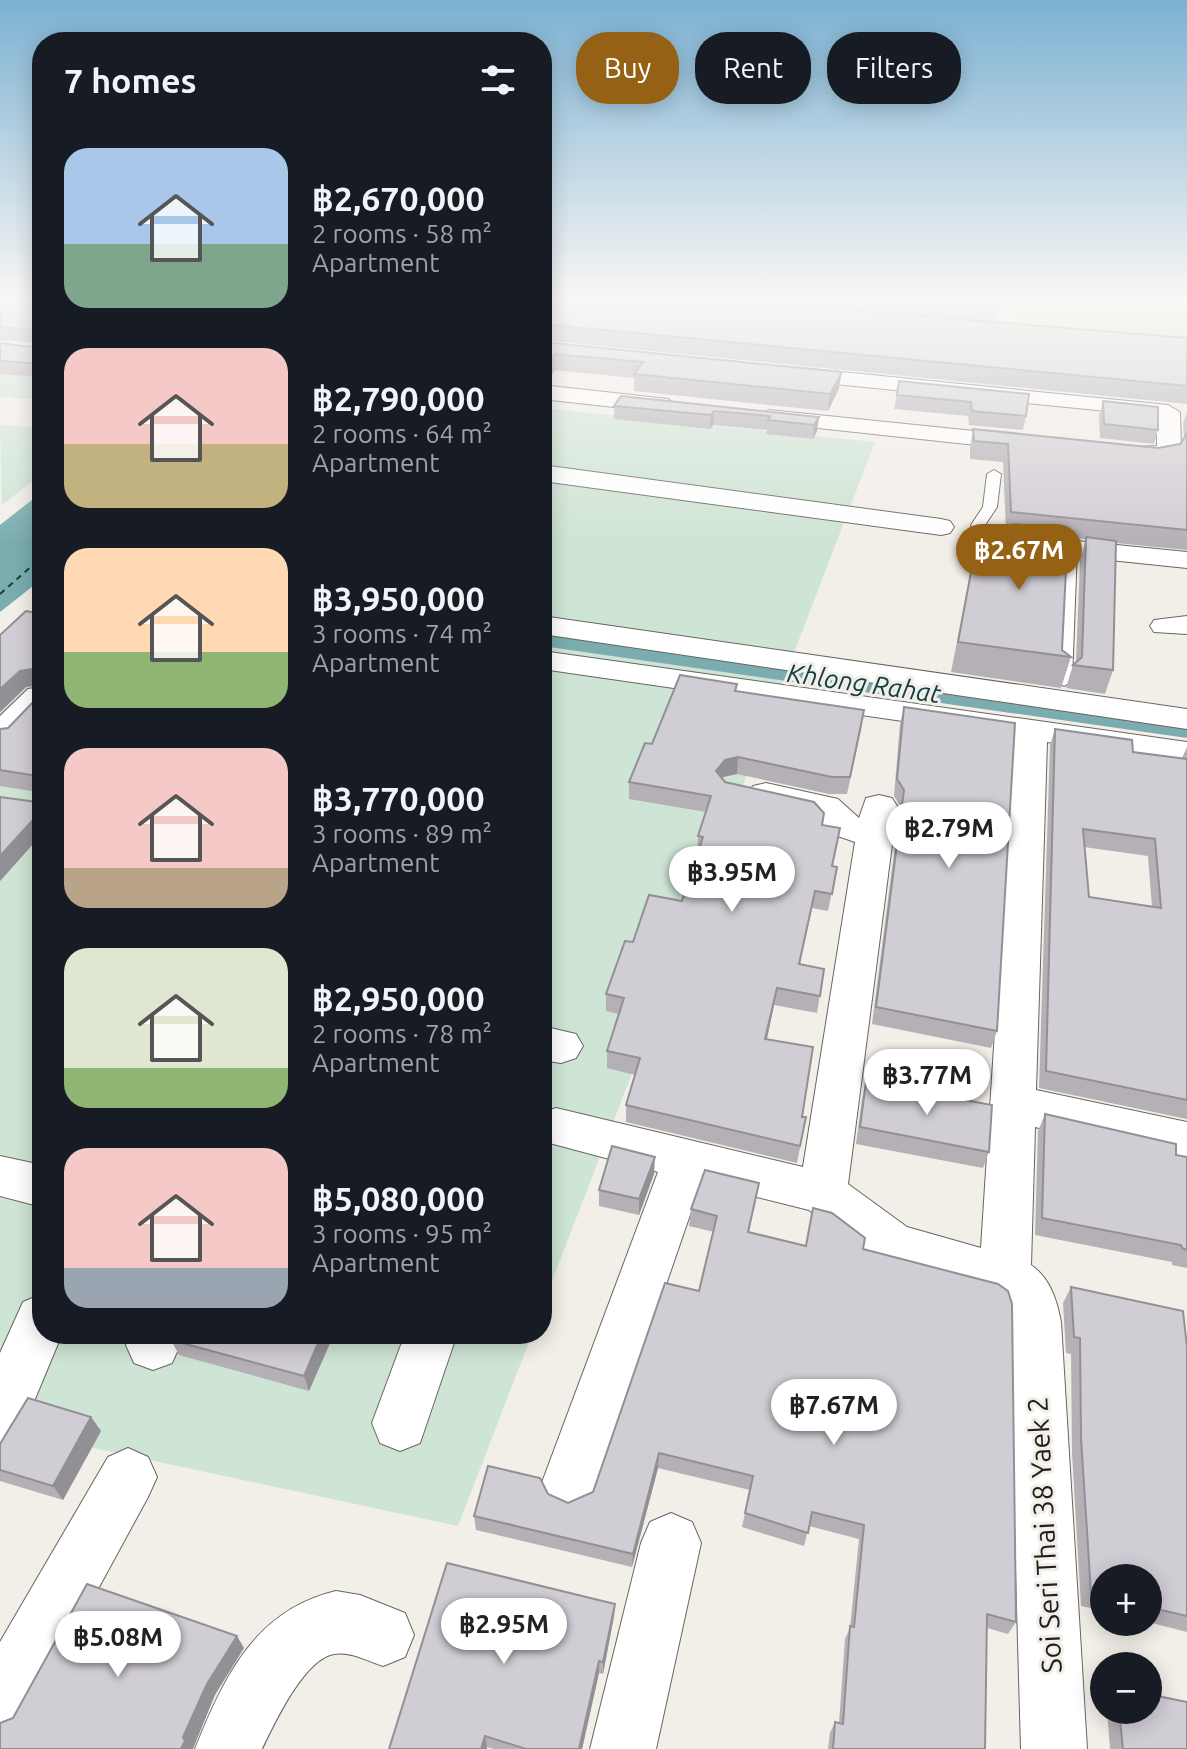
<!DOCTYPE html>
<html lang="en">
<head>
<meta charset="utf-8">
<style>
  :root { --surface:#171b24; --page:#20242c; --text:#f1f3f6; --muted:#9ea1a6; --accent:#956215 }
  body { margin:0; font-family:Ubuntu,sans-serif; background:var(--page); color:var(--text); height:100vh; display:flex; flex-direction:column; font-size:30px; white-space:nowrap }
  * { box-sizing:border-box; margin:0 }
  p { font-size:26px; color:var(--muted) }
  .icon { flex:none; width:44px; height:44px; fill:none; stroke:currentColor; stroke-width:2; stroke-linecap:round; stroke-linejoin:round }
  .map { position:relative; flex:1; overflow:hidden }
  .sheet { position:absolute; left:32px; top:32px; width:520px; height:1312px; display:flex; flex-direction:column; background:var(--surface); border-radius:32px; box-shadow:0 4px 20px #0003 }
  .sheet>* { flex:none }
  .guide { position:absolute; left:576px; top:32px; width:490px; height:72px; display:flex; gap:16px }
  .buttons { position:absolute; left:1090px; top:1564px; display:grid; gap:16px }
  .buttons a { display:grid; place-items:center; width:72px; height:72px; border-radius:50%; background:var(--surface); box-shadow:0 4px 20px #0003; font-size:40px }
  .price { position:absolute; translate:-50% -68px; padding:0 18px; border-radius:28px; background:#fff; color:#222; font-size:26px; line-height:52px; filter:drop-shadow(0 2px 4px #0008) }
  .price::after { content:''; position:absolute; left:50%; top:48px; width:24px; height:18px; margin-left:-12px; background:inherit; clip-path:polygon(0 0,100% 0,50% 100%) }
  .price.selected { background:var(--accent); color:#fff }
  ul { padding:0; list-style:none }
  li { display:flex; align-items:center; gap:24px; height:200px; padding:0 32px }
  li span { display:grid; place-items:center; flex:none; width:224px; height:160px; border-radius:24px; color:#555 }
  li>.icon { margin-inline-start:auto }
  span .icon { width:96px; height:96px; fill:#fffc; stroke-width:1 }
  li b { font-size:34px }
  h2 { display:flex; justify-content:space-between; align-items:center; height:96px; padding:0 32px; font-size:34px }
  .tag { padding:0 28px; border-radius:32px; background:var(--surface); box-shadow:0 4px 20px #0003; font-size:28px; line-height:72px }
  .tag.selected { background:var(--accent); color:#fff }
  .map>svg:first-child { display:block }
  .green { fill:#cee4d4 }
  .water { fill:#7aacb0 }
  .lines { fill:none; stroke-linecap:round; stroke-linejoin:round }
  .canal { fill:#7aacb0; fill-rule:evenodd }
  .ferry { stroke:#124145; stroke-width:2; stroke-dasharray:6 5; stroke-linecap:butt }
  .lane-casing { stroke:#696660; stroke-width:2 }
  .street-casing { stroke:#696660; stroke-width:2 }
  .lane { fill:#fff; fill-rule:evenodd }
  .street { fill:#fff; fill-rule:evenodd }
  .wall { fill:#b4b0b6; fill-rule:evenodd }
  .shaded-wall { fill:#929094 }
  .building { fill:#d1cdd4; stroke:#929094; stroke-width:2; fill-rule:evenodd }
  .labels { text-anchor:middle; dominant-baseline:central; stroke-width:6; stroke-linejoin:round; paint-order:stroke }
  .water-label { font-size:26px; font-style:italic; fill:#124145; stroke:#f2eee8 }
  .near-street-label { font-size:28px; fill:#211f1d; stroke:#f2eee8 }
</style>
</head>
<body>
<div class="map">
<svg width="1187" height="1749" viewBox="0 0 1187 1749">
  <rect width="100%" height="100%" fill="#f2eee8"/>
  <!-- green -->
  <g class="green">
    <polygon points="1021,299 1187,299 1187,343 1011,328"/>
    <polygon points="0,373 42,377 42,400 0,397"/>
    <polygon points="542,408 875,442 542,1307"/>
    <polygon points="0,425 42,428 42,474 2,505"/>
    <polygon points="42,631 42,1334 532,1334 458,1526 0,1428 0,669"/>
  </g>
  <!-- water -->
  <polygon class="water" points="42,492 42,579 0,612 0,525"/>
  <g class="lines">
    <!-- canal -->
    <polygon class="canal" points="542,628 1187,720 1187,738 542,646"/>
    <!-- ferry -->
    <polyline class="ferry" points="0,594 42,557"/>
    <!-- lane casing -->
    <g class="lane-casing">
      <g id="lane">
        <polygon points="994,470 1001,474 997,507 985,525 989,534 1002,541 995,545 978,540 971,525 983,507 987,474"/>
        <polygon points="1070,544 1077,548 1072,681 1064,686 1056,681 1063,548"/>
      </g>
    </g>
    <!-- street casing -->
    <g class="street-casing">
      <g id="street">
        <polygon points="792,367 1168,405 1180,412 1181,447 1174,459 1114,458 1111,453 1114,448 1157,446 1157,416 784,379 781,374"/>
        <polygon points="542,385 668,399 679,406 668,413 542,399"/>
        <polygon points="769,410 1022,436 1034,443 1022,450 761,422 757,417"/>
        <polygon points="542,465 941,519 950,521 954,527 950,533 941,535 542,481"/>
        <polygon points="995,533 1187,552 1187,568 985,547 981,541 985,535"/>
        <polygon points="542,616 1187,709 1187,729 542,634"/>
        <polygon points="1187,616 1187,634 1154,632 1150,626 1154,620"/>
        <path d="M542,651l645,91v20l-140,-20 -11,348 151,32v40l-152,-35 -4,138c19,13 26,35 30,57l26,427h-66l-12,-427 -5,-17 -12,-8 -71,-18 -50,-20 -62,-49 -108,-27 -111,322 -20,9 -20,-9 -9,-20 117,-313 -116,-31v-28l14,-5 247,59 52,-325 -26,-9 -16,-17 -60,-14 -5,-8 5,-8 13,-3 72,16 21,19 7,-20 13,-3 13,3 5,8 -49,378 59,43 74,21 33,-511 -472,-68z"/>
        <polygon points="42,687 42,711 12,742 0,745 0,716 28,689"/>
        <polygon points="542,1026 576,1034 583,1046 576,1058 561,1063 542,1060"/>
        <polygon points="0,1156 42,1165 42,1207 0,1196"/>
        <polygon points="42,1294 42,1334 62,1334 20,1435 0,1443 0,1353 23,1302"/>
        <polygon points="131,1334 185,1334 172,1363 153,1370 134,1363 126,1345"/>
        <polygon points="405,1334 457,1334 420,1443 400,1451 380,1443 372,1423"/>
        <polygon points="128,1448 148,1457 157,1477 148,1497 23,1727 0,1736 0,1642 108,1457"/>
        <polygon points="671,1513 692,1522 701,1543 656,1749 590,1749 641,1543 650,1522"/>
        <path d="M336,1591l24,4 45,18 9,22 -9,22 -22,9c-15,-5 -33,-15 -49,-12 -30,5 -60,70 -72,95h-67c29,-72 60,-139 141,-158z"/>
      </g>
    </g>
    <!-- lane -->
    <use href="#lane" class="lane"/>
    <!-- street -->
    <use href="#street" class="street"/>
  </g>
  <!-- wall -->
  <g class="wall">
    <polygon points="0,299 38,303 42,299 42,377 0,374 0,343 38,348 39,343 0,340 0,341"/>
    <polygon points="542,299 1187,338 1187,404 542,340"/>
    <polygon points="739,299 1002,299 995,321"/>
    <polygon points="542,342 839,388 828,411 634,391 634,378 555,370 546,382 542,383"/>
    <polygon points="899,381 1026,416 1023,430 969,425 968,416 894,409"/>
    <polygon points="1103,401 1158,430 1154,444 1100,438 1099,415"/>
    <polygon points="614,406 819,417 817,431 813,439 766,434 767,430 713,425 710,429 614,419"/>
    <polygon points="1187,412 1187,550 1116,543 1113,670 1105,694 1066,688 1073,665 1076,663 1080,560 1086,539 1067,538 1062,650 1071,657 1061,688 951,672 977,540 1009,544 1012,532 1006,531 1003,462 970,459 970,447 973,429 1158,448 1180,444 1184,439 1183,423"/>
    <polygon points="42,614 42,834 0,881 0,797 37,802 38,792 0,786 0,729 8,728 38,697 38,685 26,687 0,712 0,635"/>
    <polygon points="737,684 736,691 862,726 847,794 829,794 737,774 723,777 722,779 725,782 822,826 832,866 837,867 828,911 812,908 800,964 824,969 817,1013 774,1005 767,1039 802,1117 806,1117 797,1163 626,1122 626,1105 635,1075 607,1068 607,1051 619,1014 606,1011 606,994 633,942 682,901 698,853 697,853 698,836 706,812 629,799 629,782 652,744"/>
    <polygon points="904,707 997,1031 991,1048 872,1024 900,806 894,796 900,724"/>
    <path d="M1055,729l78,23 49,6 5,-11v372l-148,-31 11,-343zM1084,847l64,9 4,51 -63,-10z"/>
    <polygon points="866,1082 989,1152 983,1168 856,1144 862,1099"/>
    <polygon points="1045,1114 1176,1155 1187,1157 1187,1268 1172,1265 1172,1262 1035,1235 1038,1131"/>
    <polygon points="654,1174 639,1215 599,1206 599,1190"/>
    <polygon points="759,1183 749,1232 806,1246 863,1249 1016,1622 1008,1634 987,1628 985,1749 828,1749 830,1733 835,1722 839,1723 845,1639 850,1628 859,1539 809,1526 804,1546 742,1527 750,1490 658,1468 632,1567 476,1530 474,1516 548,1494 568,1503 593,1492 699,1291 714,1232 689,1226 691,1209"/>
    <polygon points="1071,1287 1187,1347 1187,1632 1148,1622 1148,1578 1104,1578 1104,1611 1081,1606 1072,1453 1071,1354 1066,1353 1063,1303"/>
    <polygon points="174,1334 334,1334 309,1391 179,1355 171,1340"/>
    <polygon points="91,1417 101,1431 63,1500 0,1481 0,1444"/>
    <polygon points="615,1604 614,1616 603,1674 599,1673 582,1749 494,1749 487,1747 389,1749"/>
    <polygon points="1107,1710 1148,1710 1187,1749 1110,1749"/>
  </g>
  <!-- shaded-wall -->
  <g class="shaded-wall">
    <polygon points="1000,299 1002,299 995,321 998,305"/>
    <polygon points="555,354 555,370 546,382 546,366"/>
    <polygon points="842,372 839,388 828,411 830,394"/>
    <polygon points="714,411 713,425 710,429 711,415"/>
    <polygon points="819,417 817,431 813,439 814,425"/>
    <polygon points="38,668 42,685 26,687 0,712 0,689 20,671"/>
    <polygon points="738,757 737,774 723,777 715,788 716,771 725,760"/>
    <polygon points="42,810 42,834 0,881 0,856"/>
    <polygon points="777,988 774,1005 763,1056 765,1039"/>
    <polygon points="655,1157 654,1174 639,1215 639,1199"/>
    <polygon points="322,1334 334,1334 309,1391 304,1376"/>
    <polygon points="91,1417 101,1431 63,1500 53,1486"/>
    <polygon points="659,1453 658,1468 632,1567 633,1554"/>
    <polygon points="615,1604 614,1616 603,1674 603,1662"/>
    <polygon points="237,1636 244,1648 215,1695 193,1749 181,1749 183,1737 207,1684"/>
    <polygon points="599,1661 599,1673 582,1749 579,1749"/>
    <polygon points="485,1736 487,1747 487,1749 481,1749"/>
  </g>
  <!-- building -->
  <g class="building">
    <polygon points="0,299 10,299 38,303 42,299 42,364 0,361 0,343 38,348 40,331 0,327"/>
    <polygon points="542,299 713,299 1187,338 1187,386 542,324"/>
    <polygon points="926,299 1000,299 998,305"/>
    <polygon points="542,342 842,372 830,394 634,374 643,362 555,354 546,366 542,366"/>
    <polygon points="899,381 1029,394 1026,416 972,411 971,402 897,395"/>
    <polygon points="621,396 819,417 814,425 768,420 770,416 714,411 711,415 614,406"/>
    <polygon points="1103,401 1158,407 1158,430 1104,424"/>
    <polygon points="973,429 1158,448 1180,444 1187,434 1187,530 1011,512 1008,444 974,441"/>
    <polygon points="1014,524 1068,529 1062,650 1071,657 958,642 977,540 1015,545"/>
    <polygon points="1086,537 1116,541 1113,670 1073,665 1082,657"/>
    <polygon points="26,611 42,614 42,810 0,856 0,797 37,802 38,776 0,770 0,729 8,728 38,697 38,668 20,671 0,689 0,635"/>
    <polygon points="680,675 737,684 735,691 864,710 850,777 832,777 738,757 725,760 716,771 725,782 814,802 824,813 822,825 840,828 832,866 837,867 832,894 815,891 799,964 824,969 820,996 777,988 765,1039 813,1047 802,1117 806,1117 800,1146 626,1105 640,1058 607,1051 624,998 606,994 625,941 633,942 649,895 682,901 703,837 698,836 711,796 629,782 645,743 652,744"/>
    <polygon points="904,707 1015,723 997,1031 876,1007 904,790 897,779"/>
    <path d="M1055,729l77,11 1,12 54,7v341l-141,-29zM1083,829l72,10 6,69 -72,-11z"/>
    <polygon points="866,1082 992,1105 989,1152 860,1127"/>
    <polygon points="1045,1114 1176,1144 1176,1155 1187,1157 1187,1250 1182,1248 1181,1245 1042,1218"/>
    <polygon points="612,1146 655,1157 639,1199 599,1190"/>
    <polygon points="705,1170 759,1183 748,1232 806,1246 813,1208 832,1213 865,1238 863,1249 998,1284 1008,1291 1012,1304 1016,1622 987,1614 985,1749 833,1749 835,1722 843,1724 850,1626 854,1627 864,1525 812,1512 808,1533 745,1513 753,1476 659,1453 633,1554 474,1516 488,1466 540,1478 548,1494 568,1503 593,1492 665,1283 699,1291 717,1216 691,1209"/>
    <polygon points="1071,1287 1183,1311 1187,1347 1187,1616 1148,1607 1148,1578 1104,1578 1104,1596 1091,1593 1081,1438 1080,1338 1074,1337"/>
    <polygon points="174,1334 322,1334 304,1376 171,1340"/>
    <polygon points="28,1398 91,1417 53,1486 0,1470 0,1444"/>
    <polygon points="447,1563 615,1604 603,1662 599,1661 579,1749 526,1749 485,1736 481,1749 389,1749"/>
    <polygon points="87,1584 237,1636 207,1684 183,1737 185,1741 181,1749 0,1749 0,1723 13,1718"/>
    <polygon points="1148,1694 1187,1702 1187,1749 1123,1749 1119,1710 1148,1710"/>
  </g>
  <!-- sky -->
  <linearGradient id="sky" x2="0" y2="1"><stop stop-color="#7cb1d2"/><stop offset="0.55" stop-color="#f9f7f5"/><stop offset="1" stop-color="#f9f7f5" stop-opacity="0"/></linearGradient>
  <rect width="1187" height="544" fill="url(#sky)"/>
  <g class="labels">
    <!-- water labels -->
    <g class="water-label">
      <text transform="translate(864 683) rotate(8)">Khlong Rahat</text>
    </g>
    <!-- near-street labels -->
    <g class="near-street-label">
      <text transform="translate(1044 1535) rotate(-93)">Soi Seri Thai 38 Yaek 2</text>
    </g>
  </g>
</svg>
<div class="buttons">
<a>+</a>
<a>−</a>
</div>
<b class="price selected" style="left:1019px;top:592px">฿2.67M</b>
<b class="price" style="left:949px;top:870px">฿2.79M</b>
<b class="price" style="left:732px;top:914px">฿3.95M</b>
<b class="price" style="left:927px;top:1117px">฿3.77M</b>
<b class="price" style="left:834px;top:1447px">฿7.67M</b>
<b class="price" style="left:504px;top:1666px">฿2.95M</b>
<b class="price" style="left:118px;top:1679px">฿5.08M</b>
<div class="guide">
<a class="tag selected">Buy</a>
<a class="tag">Rent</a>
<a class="tag">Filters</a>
</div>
<section class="sheet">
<h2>7 homes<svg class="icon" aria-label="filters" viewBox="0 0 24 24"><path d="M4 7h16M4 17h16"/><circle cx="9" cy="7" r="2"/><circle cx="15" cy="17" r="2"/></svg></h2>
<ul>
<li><span style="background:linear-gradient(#a9c7e8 60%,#7fa58c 0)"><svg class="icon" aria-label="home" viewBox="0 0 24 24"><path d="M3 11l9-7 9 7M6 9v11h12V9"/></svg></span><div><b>฿2,670,000</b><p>2 rooms · 58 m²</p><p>Apartment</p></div></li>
<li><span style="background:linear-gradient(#f6c9c9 60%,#c2b280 0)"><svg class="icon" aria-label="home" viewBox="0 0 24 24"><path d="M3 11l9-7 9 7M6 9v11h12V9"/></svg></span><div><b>฿2,790,000</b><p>2 rooms · 64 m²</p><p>Apartment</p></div></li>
<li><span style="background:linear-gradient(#ffd9b3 65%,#8fb573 0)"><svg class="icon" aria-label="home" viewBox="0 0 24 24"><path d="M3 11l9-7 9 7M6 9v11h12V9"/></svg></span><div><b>฿3,950,000</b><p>3 rooms · 74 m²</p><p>Apartment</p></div></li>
<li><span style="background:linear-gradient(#f6c9c9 75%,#b9a48a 0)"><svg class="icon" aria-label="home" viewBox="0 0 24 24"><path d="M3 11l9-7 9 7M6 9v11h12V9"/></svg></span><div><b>฿3,770,000</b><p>3 rooms · 89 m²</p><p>Apartment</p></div></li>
<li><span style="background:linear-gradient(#dfe7d0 75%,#8fb573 0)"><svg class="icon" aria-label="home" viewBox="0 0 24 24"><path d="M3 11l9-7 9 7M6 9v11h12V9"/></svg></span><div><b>฿2,950,000</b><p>2 rooms · 78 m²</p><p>Apartment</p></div></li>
<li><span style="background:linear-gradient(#f6c9c9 75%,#9aa5b1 0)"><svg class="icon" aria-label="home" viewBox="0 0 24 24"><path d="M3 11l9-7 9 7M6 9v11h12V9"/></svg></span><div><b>฿5,080,000</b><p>3 rooms · 95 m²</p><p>Apartment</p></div></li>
</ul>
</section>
</div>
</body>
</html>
